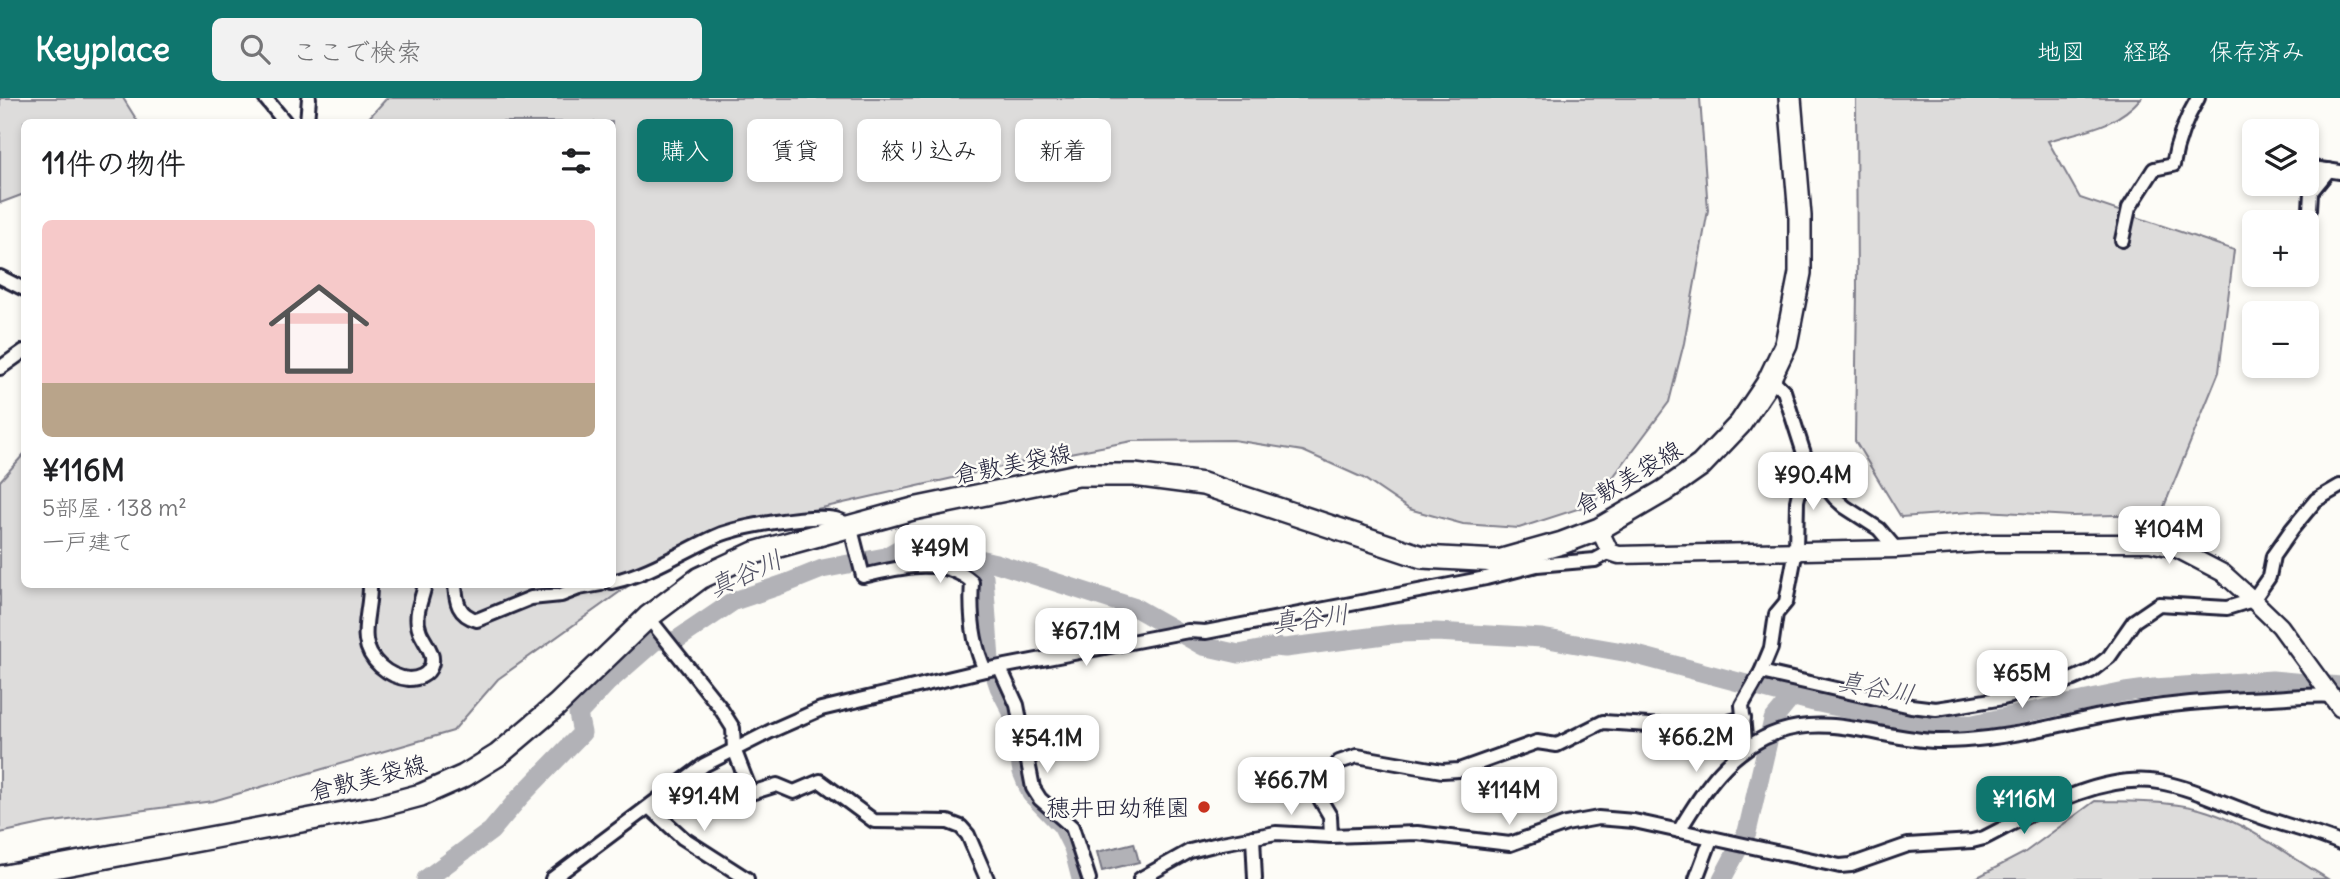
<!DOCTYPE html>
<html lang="ja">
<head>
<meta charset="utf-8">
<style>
  :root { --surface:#fff; --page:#f2f2f2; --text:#202124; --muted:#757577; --accent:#0f766e }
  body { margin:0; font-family:Delius,"Klee One",sans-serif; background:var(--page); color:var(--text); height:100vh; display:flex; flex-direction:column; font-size:26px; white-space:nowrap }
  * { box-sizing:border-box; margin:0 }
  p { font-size:23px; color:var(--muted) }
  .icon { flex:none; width:38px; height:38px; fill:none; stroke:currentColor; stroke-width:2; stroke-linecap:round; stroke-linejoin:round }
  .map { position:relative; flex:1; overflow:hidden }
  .sheet { position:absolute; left:21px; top:21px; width:595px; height:469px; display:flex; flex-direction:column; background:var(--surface); border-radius:10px; box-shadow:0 4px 10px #0003 }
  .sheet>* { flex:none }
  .guide { position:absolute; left:637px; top:21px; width:665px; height:63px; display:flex; gap:14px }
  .tools { position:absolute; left:2242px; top:21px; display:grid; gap:14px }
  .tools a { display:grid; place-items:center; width:77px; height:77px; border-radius:10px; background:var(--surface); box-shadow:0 4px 10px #0003; font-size:35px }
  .price { position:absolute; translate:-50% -60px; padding:0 16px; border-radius:14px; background:#fff; color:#222; font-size:23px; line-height:46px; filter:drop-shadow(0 2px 4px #0008) }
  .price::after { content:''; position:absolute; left:50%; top:42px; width:21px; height:16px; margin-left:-10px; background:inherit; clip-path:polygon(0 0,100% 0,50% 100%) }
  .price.current { background:var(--accent); color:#fff }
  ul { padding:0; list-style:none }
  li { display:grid; align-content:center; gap:14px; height:371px; padding:0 21px }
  li span { display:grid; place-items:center; height:217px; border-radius:10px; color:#555 }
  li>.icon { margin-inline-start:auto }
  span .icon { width:126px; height:126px; fill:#fffc; stroke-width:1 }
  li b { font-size:30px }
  h2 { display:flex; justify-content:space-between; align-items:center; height:84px; padding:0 21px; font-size:30px }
  .pill { padding:0 24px; border-radius:10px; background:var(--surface); box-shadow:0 4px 10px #0003; font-size:24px; line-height:63px }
  .pill.current { background:var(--accent); color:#fff }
  header { display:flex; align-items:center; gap:42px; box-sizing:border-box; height:98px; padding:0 35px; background:var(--accent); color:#fff }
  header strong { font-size:33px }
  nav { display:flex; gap:38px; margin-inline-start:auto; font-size:24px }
  .search { width:490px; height:63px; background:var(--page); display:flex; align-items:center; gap:18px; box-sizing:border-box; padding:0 24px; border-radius:10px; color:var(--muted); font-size:26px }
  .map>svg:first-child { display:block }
  .green { fill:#dddcdb; stroke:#807f8b; stroke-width:2 }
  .water { fill:#b2b2b7; stroke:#787885; stroke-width:2 }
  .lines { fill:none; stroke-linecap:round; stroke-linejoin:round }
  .river { stroke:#b2b2b7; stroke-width:19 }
  .minor-casing { stroke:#22223b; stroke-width:18 }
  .tertiary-casing { stroke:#22223b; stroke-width:21 }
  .primary-casing { stroke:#22223b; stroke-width:26 }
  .minor { stroke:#fdfcf7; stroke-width:12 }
  .tertiary { stroke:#fdfcf7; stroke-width:16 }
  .primary { stroke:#fdfcf7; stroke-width:21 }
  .poi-dot { fill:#c8321e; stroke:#fdfcf7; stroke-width:2.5 }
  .labels { text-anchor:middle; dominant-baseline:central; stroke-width:5; stroke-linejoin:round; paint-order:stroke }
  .street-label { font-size:24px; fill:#22223b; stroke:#fdfcf7 }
  .poi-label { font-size:24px; fill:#22223b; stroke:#fdfcf7; text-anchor:end }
  .water-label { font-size:26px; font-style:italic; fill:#545466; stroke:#fdfcf7 }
</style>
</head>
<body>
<header>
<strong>Keyplace</strong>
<div class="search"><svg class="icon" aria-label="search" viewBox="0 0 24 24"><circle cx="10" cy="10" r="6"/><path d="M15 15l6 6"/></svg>ここで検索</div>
<nav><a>地図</a><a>経路</a><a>保存済み</a></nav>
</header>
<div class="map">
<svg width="2340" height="781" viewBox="0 0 2340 781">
  <rect width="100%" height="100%" fill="#fdfcf7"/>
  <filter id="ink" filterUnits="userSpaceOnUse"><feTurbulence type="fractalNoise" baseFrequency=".0143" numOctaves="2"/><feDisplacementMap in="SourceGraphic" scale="14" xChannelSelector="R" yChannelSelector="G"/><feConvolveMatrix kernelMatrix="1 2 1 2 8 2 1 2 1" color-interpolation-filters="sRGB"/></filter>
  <g filter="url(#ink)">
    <!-- green -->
    <g class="green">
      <polygon points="0,0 123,0 138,24 24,24 24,96 0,105"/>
      <polygon points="387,0 1700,0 1708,112 1684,245 1669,304 1593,406 1519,430 1463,426 1409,411 1363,380 1303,353 1233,342 1132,343 1023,364 804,414 687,446 498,581 453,633 213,703 46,725 0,735 0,383 24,356 24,486 612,486 612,24 365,24"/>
      <path d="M1856,0h285c-26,30 -58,32 -93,43l32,57 154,52 -15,122 -58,142 -89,2 -89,-5 -82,6 -46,-76 2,-151z"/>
      <path d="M2095,703c35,1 82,-1 114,11 39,13 83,46 119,67h-354l50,-26z"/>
    </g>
    <!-- water -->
    <polygon class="water" points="1134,745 1139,764 1102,773 1097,754"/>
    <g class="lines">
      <!-- river -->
      <g class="river">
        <polyline points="963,458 970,462 984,479 990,562 999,589 1012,614 1022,674 1031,696 1062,728 1073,750 1081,781"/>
        <polyline points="426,781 491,733 519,700 582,635 578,616 608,584 656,542 675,543 734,503 787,485 822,471 885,459 901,450 926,449 996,465 1136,510 1203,548 1239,556 1274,549 1285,550 1400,535 1436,534 1542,540 1629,555 1814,604 1914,625 1945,627 1973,626 2125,594 2154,590 2272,582 2340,588"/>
        <polyline points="1722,781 1747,734 1773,622 1792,599"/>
      </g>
      <!-- minor casing -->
      <g class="minor-casing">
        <g id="minor">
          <polyline points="265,0 285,24"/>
          <polyline points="307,24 309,0"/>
          <polyline points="2306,69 2340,74"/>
          <polyline points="2307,117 2310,111 2311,94 2329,72"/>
          <path d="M2122,142l7,-32 25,-39 19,-4c4,-25 12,-45 25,-67"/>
          <polyline points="0,179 24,191"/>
          <polyline points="0,270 24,253"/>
          <polyline points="1770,279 1784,293 1808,368 1835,400 1845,409 1879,431 1896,451"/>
          <path d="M612,484c39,-9 69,-30 105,-46 24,-10 93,-22 118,-17 5,1 11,5 15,6l13,51c35,-8 79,-21 109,6 -2,29 1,62 13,88"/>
          <path d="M370,486c1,31 -16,58 10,82 9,8 17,12 29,13 9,0 19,-4 22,-13 5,-12 -7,-24 -11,-34 -7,-18 2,-31 5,-48"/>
          <path d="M455,486c1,18 3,31 22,36l54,-22 30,-3 18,-7 22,-4"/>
          <polyline points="648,519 719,608 733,630 734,651 751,695 777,687 794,694 820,683 874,723 948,724 961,729 968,737 987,781"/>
          <polyline points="1000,570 1017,607 1033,690 1040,701 1072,729 1089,781"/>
          <polyline points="1761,574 1911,608 1936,611 1956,608 2003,600 2073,581 2091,573 2109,559 2134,523 2159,506 2227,510 2253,502 2269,479 2273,458 2292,431 2316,402 2340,388"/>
          <polyline points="1746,650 1742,607 1761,574 1771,550 1776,516 1786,504 1796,452 1797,403 1803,377 1808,368"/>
          <polyline points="649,709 683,740 747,781"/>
          <path d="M1679,733c24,-41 52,-83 99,-99 52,-18 105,7 158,9 46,1 96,-9 141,-20 64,-15 130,-21 195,-23 21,-1 43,-4 64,-2"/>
          <polyline points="1331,738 1330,718 1320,701 1324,689 1339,664 1357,658 1442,673 1459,672 1537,644 1557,647 1603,624 1694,630 1711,629 1744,620"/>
          <polyline points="1253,739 1255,781"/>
          <polyline points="552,781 704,667 771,633 821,611 985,572 1188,533 1206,534 1486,480 1537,467 1595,462 1610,454"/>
          <path d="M1140,781l50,-28 32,-8 54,-10 55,3 86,-3 93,11 56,-20 32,-6 36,3 206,45 11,-1 57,-20 64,-4 12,-3c49,-25 117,-66 175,-56 34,6 67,23 100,34 27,10 55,16 81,27"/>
          <polyline points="1696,781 1711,741"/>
        </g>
      </g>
      <!-- tertiary casing -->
      <g class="tertiary-casing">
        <polyline id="tertiary" points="1599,431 1610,454 1619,457 1896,451 1986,445 2150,445 2177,451 2223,475 2253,502 2280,528 2340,610"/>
      </g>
      <!-- primary casing -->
      <g class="primary-casing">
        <polyline id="primary" points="0,779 376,709 421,697 464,678 498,657 557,607 648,519 700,480 754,455 913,411 1078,377 1134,377 1203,386 1422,459 1498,463 1562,445 1599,431 1664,393 1701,367 1740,326 1767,286 1786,246 1800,175 1800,118 1790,0"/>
      </g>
      <!-- minor -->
      <use href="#minor" class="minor"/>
      <!-- tertiary -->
      <use href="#tertiary" class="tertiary"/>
      <!-- primary -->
      <use href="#primary" class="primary"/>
    </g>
  </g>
  <!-- markers -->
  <circle class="poi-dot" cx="1204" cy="709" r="7"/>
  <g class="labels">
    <!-- street labels -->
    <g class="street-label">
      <text transform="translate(1013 365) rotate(-11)">倉敷美袋線</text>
      <text transform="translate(1628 379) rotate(-31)">倉敷美袋線</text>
      <text transform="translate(368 679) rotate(-14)">倉敷美袋線</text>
    </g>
    <!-- poi labels -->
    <g class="poi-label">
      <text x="1190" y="709">穂井田幼稚園</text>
    </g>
    <!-- water labels -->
    <g class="water-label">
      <text transform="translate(745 475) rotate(-24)">真谷川</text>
      <text transform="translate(1310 520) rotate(-7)">真谷川</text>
      <text transform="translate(1876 589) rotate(11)">真谷川</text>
    </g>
  </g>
</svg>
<div class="tools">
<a><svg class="icon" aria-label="layers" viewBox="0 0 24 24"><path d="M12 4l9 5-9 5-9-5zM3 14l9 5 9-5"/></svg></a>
<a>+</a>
<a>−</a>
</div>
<b class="price" style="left:1813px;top:414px">¥90.4M</b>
<b class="price" style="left:2169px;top:468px">¥104M</b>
<b class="price" style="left:940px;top:487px">¥49M</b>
<b class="price" style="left:1086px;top:570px">¥67.1M</b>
<b class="price" style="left:2022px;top:612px">¥65M</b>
<b class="price" style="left:1696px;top:676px">¥66.2M</b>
<b class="price" style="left:1047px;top:677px">¥54.1M</b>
<b class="price" style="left:1291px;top:719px">¥66.7M</b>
<b class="price" style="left:1509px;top:729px">¥114M</b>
<b class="price" style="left:704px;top:735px">¥91.4M</b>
<b class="price current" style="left:2024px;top:738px">¥116M</b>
<div class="guide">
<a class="pill current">購入</a>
<a class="pill">賃貸</a>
<a class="pill">絞り込み</a>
<a class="pill">新着</a>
</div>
<section class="sheet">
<h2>11件の物件<svg class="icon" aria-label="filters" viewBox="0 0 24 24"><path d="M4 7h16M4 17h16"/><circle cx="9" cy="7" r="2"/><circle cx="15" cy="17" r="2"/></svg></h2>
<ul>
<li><span style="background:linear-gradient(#f6c9c9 75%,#b9a48a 0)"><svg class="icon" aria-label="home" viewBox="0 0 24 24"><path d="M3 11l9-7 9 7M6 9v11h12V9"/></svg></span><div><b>¥116M</b><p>5部屋 · 138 m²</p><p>一戸建て</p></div></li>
</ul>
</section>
</div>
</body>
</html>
